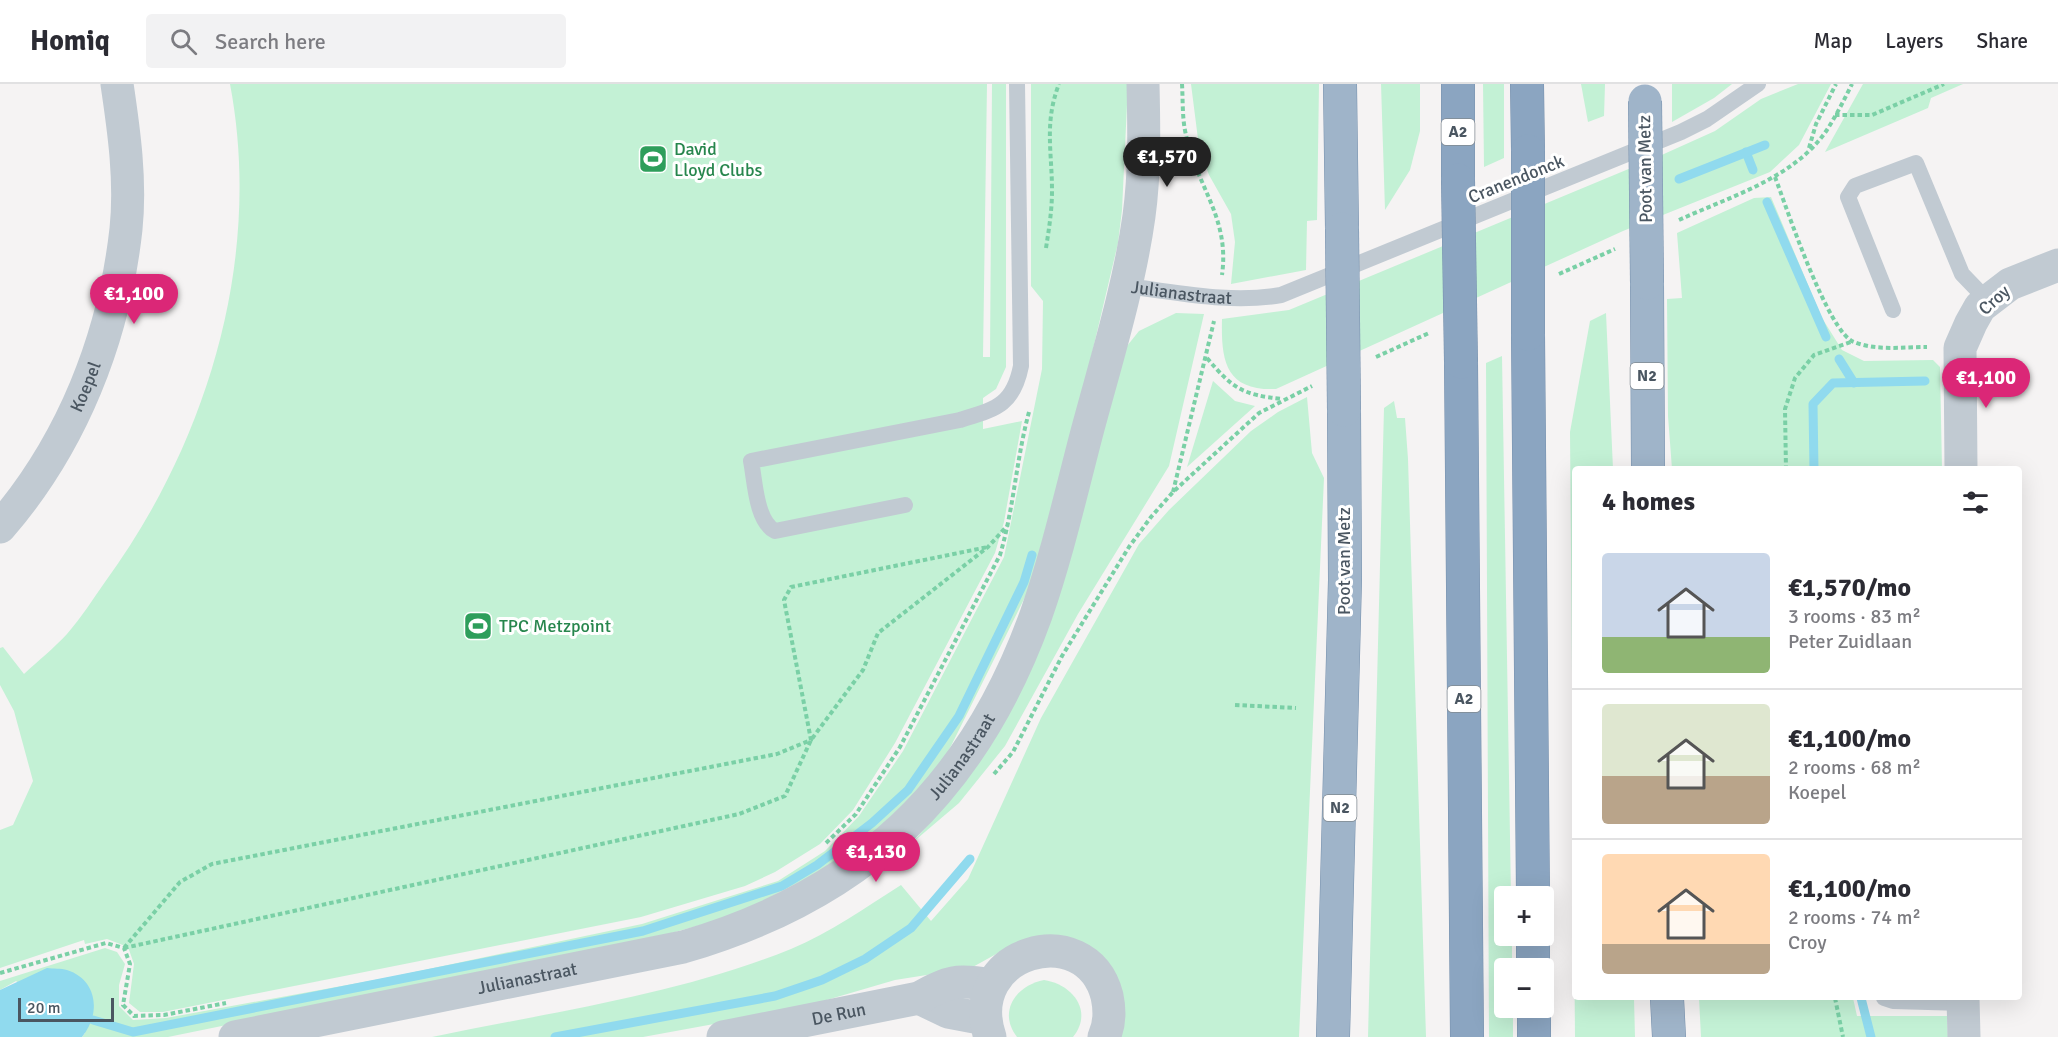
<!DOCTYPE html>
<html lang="en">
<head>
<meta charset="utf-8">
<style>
  :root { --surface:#fff; --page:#f2f2f3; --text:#2b2b33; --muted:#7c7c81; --line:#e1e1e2; --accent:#db2777 }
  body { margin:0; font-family:Signika,sans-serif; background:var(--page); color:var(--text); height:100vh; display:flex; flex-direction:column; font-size:22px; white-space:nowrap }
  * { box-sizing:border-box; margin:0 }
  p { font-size:20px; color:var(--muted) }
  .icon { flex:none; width:33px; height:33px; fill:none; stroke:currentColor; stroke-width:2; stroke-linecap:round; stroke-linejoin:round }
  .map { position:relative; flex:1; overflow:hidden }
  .drawer { position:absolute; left:1572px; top:382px; width:450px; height:534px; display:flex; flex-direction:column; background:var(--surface); border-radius:6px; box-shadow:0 6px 24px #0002 }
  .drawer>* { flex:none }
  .fabs { position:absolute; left:1494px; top:802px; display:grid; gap:12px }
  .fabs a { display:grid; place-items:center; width:60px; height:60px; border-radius:6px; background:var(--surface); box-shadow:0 6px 24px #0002; font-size:30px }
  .scale { position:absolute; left:18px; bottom:15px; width:96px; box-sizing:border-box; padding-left:6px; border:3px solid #4a5661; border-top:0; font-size:16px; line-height:21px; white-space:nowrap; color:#4a5661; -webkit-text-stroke:4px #fff; paint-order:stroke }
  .price { position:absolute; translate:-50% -51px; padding:0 14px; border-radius:21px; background:var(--accent); color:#fff; font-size:20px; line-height:39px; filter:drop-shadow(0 2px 3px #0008) }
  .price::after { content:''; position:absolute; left:50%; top:36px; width:18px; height:14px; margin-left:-9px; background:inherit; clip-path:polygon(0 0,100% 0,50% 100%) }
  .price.on { background:#222; color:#fff }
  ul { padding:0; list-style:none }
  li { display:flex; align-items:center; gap:18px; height:150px; padding:0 30px }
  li+li { border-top:2px solid var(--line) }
  li span { display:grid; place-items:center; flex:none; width:168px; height:120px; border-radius:6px; color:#555 }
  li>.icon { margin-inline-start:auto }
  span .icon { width:72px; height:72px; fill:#fffc; stroke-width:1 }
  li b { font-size:26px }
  h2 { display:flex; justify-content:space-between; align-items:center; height:72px; padding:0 30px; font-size:26px }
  header { display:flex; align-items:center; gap:36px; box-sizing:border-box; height:84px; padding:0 30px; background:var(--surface); border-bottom:2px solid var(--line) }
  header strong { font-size:28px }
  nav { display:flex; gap:33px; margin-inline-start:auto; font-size:21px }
  .search { width:420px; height:54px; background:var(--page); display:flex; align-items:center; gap:15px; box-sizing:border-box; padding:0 21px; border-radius:6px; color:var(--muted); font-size:22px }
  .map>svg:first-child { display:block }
  .green { fill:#c3f1d5 }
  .water { fill:#90daee }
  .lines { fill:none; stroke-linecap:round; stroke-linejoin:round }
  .stream { stroke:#90daee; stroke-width:9 }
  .trunk-casing { stroke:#7690ad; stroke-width:34 }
  .motorway-casing { stroke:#7690ad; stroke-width:34 }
  .path { stroke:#7ad0a6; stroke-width:4; stroke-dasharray:4.5 3; stroke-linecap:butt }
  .service { stroke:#c1cad2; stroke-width:16 }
  .minor { stroke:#c1cad2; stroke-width:33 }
  .tertiary { stroke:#c1cad2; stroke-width:33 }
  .trunk { stroke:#9fb4c9; stroke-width:33 }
  .motorway { stroke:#8ba5c1; stroke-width:33 }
  .trunk-bridge-casing { stroke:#7690ad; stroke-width:34; stroke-linecap:butt }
  .motorway-bridge-casing { stroke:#7690ad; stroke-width:34; stroke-linecap:butt }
  .trunk-bridge { stroke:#9fb4c9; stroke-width:33 }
  .motorway-bridge { stroke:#8ba5c1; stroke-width:33 }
  .labels { text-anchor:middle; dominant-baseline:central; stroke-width:6; stroke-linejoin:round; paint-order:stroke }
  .shield { fill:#fff; stroke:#808990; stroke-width:1.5 }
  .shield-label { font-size:16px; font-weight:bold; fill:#4a5661 }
  .leisure-label { font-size:18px; fill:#27864d; stroke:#fff; text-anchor:start }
  .street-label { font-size:18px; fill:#4a5661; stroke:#fff }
</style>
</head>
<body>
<header>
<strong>Homiq</strong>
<div class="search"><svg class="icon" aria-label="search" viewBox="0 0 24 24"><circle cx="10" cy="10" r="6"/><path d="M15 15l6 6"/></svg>Search here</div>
<nav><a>Map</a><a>Layers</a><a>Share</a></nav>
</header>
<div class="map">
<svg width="2058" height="953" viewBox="0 0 2058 953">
  <rect width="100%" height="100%" fill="#f5f3f3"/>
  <!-- green -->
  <g class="green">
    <path d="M230,0h757l-4,273h7l2,-273h14v283l-10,22 -13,9v31l39,-8 -18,101 -9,31 -100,190 -42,67 -33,34 -45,28 -30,14 -104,31 -478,95h-23l-11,-9 5,-39 -6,-17 -21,-8 -22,5 -1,-4 -84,28v-138l13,-5 20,-44 -19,-70 -14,-26v-37l3,-1 21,27c14,-13 30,-26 43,-40 14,-16 26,-35 38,-52 103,-141 158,-324 125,-498z"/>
    <polygon points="1031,0 1128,0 1122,126 1118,159 1089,282 1030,503 947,670 916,709 845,775 733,832 657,853 168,953 82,953 85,949 16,897 0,906 0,897 105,864 117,868 125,880 119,901 119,922 133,936 166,934 391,893 642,840 778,797 825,767 859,732 903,667 1004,473 1042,285 1043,217 1031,202"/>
    <polygon points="1191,0 1319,0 1317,136 1307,137 1306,186 1231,200 1235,158 1231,130 1209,91 1199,63"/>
    <polygon points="1381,0 1420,0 1420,47 1410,86 1385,126"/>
    <polygon points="1483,0 1504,0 1504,74 1484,83"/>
    <polygon points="1581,0 1605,0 1604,32 1588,38"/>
    <polygon points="1672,0 1732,0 1714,14 1672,38"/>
    <path d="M1798,0h33l-32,61 -29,27 -147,59 -347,158c-51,2 -55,-29 -54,-70l67,-9 366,-152 60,-27 46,-32z"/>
    <polygon points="1863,0 1963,0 1931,14 1928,24 1825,68"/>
    <polygon points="1771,113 1822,234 1842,266 1864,277 1933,276 1940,283 1942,385 1672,385 1668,332 1667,215 1682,214 1677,149 1754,114"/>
    <polygon points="1176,229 1204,230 1169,382 1078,530 1005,662 959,719 912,759 955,710 1127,262 1139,247"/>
    <polygon points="1606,229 1613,385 1575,386 1575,914 1634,914 1635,953 1575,953 1570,348 1590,237"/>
    <polygon points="1502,272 1511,813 1504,813 1504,852 1512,852 1512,885 1504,885 1504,924 1513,924 1513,953 1489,953 1486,279"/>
    <polygon points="1213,297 1235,317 1255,322 1187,383"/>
    <path d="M1307,313l5,56 12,25 -25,559h-181l-2,-48 -100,-46 -45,25 -76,12 -99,29 -153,28h-211c120,-25 245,-42 359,-88 39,-16 75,-42 110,-64l30,36 37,-42 73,-161 98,-174 30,-34 82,-79 27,-19z"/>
    <polygon points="1394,317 1397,334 1405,334 1408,375 1426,953 1368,953 1384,324"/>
    <path d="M1044,896c28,4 50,31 29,57h-56c-20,-26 0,-52 27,-57z"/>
    <polygon points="1699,914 1853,914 1857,932 1947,932 1948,953 1701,953"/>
  </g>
  <!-- water -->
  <path class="water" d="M47,884c6,1 14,0 20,2 31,10 34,44 15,67h-82v-47z"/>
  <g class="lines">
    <!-- stream -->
    <g class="stream">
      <polyline points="1746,68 1753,86"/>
      <polyline points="1679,95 1765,61"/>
      <polyline points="1767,118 1826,253"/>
      <polyline points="1839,275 1854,299"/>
      <polyline points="1814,386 1813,320 1833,299 1925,297"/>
      <polyline points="1861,914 1871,953"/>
      <polyline points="93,936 133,948 643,847 782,802 817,781 872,739 908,706 959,632 1024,498 1032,471"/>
      <polyline points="555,953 775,912 822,896 865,875 911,844 970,775"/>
    </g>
    <!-- trunk casing -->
    <g class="trunk-casing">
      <g id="trunk">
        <polyline points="1340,0 1342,145"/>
        <polyline points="1647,199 1648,386"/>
        <polyline points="1667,914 1669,953"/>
        <polyline points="1333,953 1345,496 1344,326"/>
      </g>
    </g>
    <!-- motorway casing -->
    <g class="motorway-casing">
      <g id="motorway">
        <polyline points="1458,0 1458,96"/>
        <polyline points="1527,0 1528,67"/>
        <polyline points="1528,250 1533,813"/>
        <polyline points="1461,278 1467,953"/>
        <polyline points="1533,852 1533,885"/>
        <polyline points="1534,924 1534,953"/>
      </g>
    </g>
    <!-- path -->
    <g class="path">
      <path d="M1182,0c1,16 0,35 4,51 11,52 44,83 36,140"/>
      <polyline points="1835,31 1872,31 1944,0"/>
      <polyline points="1809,64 1816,40 1836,0"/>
      <path d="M1775,93c11,29 53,156 79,165 22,9 50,5 73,5"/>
      <path d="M1679,136c52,-24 120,-43 151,-95 8,-13 15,-27 22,-41"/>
      <path d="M1046,164c3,-19 6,-38 6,-57 0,-40 -8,-68 7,-107"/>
      <polyline points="1559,190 1615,165"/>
      <polyline points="1376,273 1429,249"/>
      <path d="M1207,274c26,31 36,37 76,41"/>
      <polyline points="1786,386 1785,325 1795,294 1814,271 1851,258"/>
      <polyline points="1173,408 1214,237"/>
      <polyline points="1235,621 1296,624"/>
      <polyline points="994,690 1013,668 1062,572 1129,463 1151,433 1173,408 1259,329 1312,302"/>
      <path d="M826,759l30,-29 44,-67 100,-192c14,-47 16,-95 29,-143"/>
      <polyline points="124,864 180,798 212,780 777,670 811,656 784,516 791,503 988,463"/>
      <polyline points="124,864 739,730 785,712 811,656 863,586 878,549 988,463 1007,442"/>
      <polyline points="0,889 106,859 124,864 130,880 123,921 134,932 164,931 226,919"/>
      <polyline points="1835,914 1843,953"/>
    </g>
    <!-- service -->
    <g class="service">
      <path id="s1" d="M1125,202c52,6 104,18 156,9l400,-163 26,-13 51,-35"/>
      <polyline points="1893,226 1848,113 1855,102 1916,79 1962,190 1988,217"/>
      <path d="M905,421l-130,26c-19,-10 -20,-50 -24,-70l209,-41c35,-11 53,-14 61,-54l-4,-282"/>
      <polyline points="1884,914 1893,917 1963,919"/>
    </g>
    <!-- minor -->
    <g class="minor">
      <polyline points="1961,386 1960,264 1971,239 1980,223 2010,200 2058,181"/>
      <path id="s2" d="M0,443c72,-83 114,-189 126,-298 5,-48 -2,-98 -9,-145"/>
      <polyline points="1963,914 1964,953"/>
    </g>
    <!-- tertiary -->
    <g class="tertiary">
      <polyline points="919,914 948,928 985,935"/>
      <path id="s3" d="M235,953l448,-90c179,-52 290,-157 353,-332 21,-60 35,-122 51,-183 19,-71 42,-144 52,-216 6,-44 5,-88 4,-132"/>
      <path id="s4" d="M723,953l196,-39c29,-17 38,-19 72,-13"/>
      <path d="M990,953c-29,-86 96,-121 117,-41 3,14 3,28 -3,41"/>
    </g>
    <!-- trunk -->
    <use href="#trunk" class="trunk"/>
    <!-- motorway -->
    <use href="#motorway" class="motorway"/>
    <!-- trunk-bridge casing -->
    <g class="trunk-bridge-casing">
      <g id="trunk-bridge">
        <polyline points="1645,17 1647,199"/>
        <polyline points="1342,145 1344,326"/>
      </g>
    </g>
    <!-- motorway-bridge casing -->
    <g class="motorway-bridge-casing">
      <g id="motorway-bridge">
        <polyline points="1458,96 1461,278"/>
        <polyline points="1528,250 1528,67"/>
      </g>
    </g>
    <!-- trunk-bridge -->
    <use href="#trunk-bridge" class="trunk-bridge"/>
    <!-- motorway-bridge -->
    <use href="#motorway-bridge" class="motorway-bridge"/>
  </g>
  <!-- icons -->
  <defs>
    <g id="stadium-square" transform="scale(1.5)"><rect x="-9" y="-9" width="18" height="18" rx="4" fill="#2e9e5b" stroke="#fff"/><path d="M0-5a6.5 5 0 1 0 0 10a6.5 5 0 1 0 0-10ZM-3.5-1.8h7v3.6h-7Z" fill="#fff"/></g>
  </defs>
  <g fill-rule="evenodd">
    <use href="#stadium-square" x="653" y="75"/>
    <use href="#stadium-square" x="478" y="542"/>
  </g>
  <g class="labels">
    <!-- shield labels -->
    <g class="shield">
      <rect x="1441.5" y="35" width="33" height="26" rx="4.5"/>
      <rect x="1630.5" y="279" width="33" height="26" rx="4.5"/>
      <rect x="1447.5" y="602" width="33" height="26" rx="4.5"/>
      <rect x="1323.5" y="711" width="33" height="26" rx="4.5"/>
    </g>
    <g class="shield-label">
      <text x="1458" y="48">A2</text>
      <text x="1647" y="292">N2</text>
      <text x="1464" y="615">A2</text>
      <text x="1340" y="724">N2</text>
    </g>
    <!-- leisure labels -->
    <g class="leisure-label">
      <text x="674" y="65">David<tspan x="674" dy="21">Lloyd Clubs</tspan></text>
      <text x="499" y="542">TPC Metzpoint</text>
    </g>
    <!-- street labels -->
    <g class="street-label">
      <text transform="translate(1645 85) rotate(-91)">Poot van Metz</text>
      <text transform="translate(1516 95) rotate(-22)">Cranendonck</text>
      <text stroke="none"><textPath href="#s1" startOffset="57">Julianastraat</textPath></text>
      <text transform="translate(1994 216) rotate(-42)">Croy</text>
      <text stroke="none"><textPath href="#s2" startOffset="165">Koepel</textPath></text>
      <text transform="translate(1344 477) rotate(-90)">Poot van Metz</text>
      <text stroke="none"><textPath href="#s3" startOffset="802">Julianastraat</textPath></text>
      <text stroke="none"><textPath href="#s3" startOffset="298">Julianastraat</textPath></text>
      <text stroke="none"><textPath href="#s4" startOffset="118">De Run</textPath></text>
    </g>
  </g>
</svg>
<div class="fabs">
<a>+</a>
<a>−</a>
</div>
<div class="scale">20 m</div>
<b class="price on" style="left:1167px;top:104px">€1,570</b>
<b class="price" style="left:134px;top:241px">€1,100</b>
<b class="price" style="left:1986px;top:325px">€1,100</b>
<b class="price" style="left:876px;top:799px">€1,130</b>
<section class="drawer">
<h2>4 homes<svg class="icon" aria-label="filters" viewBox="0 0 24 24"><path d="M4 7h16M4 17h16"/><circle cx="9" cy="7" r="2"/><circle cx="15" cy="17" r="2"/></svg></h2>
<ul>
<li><span style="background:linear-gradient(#c9d6e8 70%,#8fb573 0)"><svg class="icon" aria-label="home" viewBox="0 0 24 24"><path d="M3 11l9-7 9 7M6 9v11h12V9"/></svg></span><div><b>€1,570/mo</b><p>3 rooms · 83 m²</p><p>Peter Zuidlaan</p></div></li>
<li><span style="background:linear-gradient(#dfe7d0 60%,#b9a48a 0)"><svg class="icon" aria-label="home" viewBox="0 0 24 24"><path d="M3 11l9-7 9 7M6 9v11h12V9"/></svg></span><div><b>€1,100/mo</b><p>2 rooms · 68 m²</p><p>Koepel</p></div></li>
<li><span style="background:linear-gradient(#ffd9b3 75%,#b9a48a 0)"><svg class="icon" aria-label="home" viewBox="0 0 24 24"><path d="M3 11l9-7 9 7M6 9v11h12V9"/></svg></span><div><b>€1,100/mo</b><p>2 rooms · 74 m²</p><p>Croy</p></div></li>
</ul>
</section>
</div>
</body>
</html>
